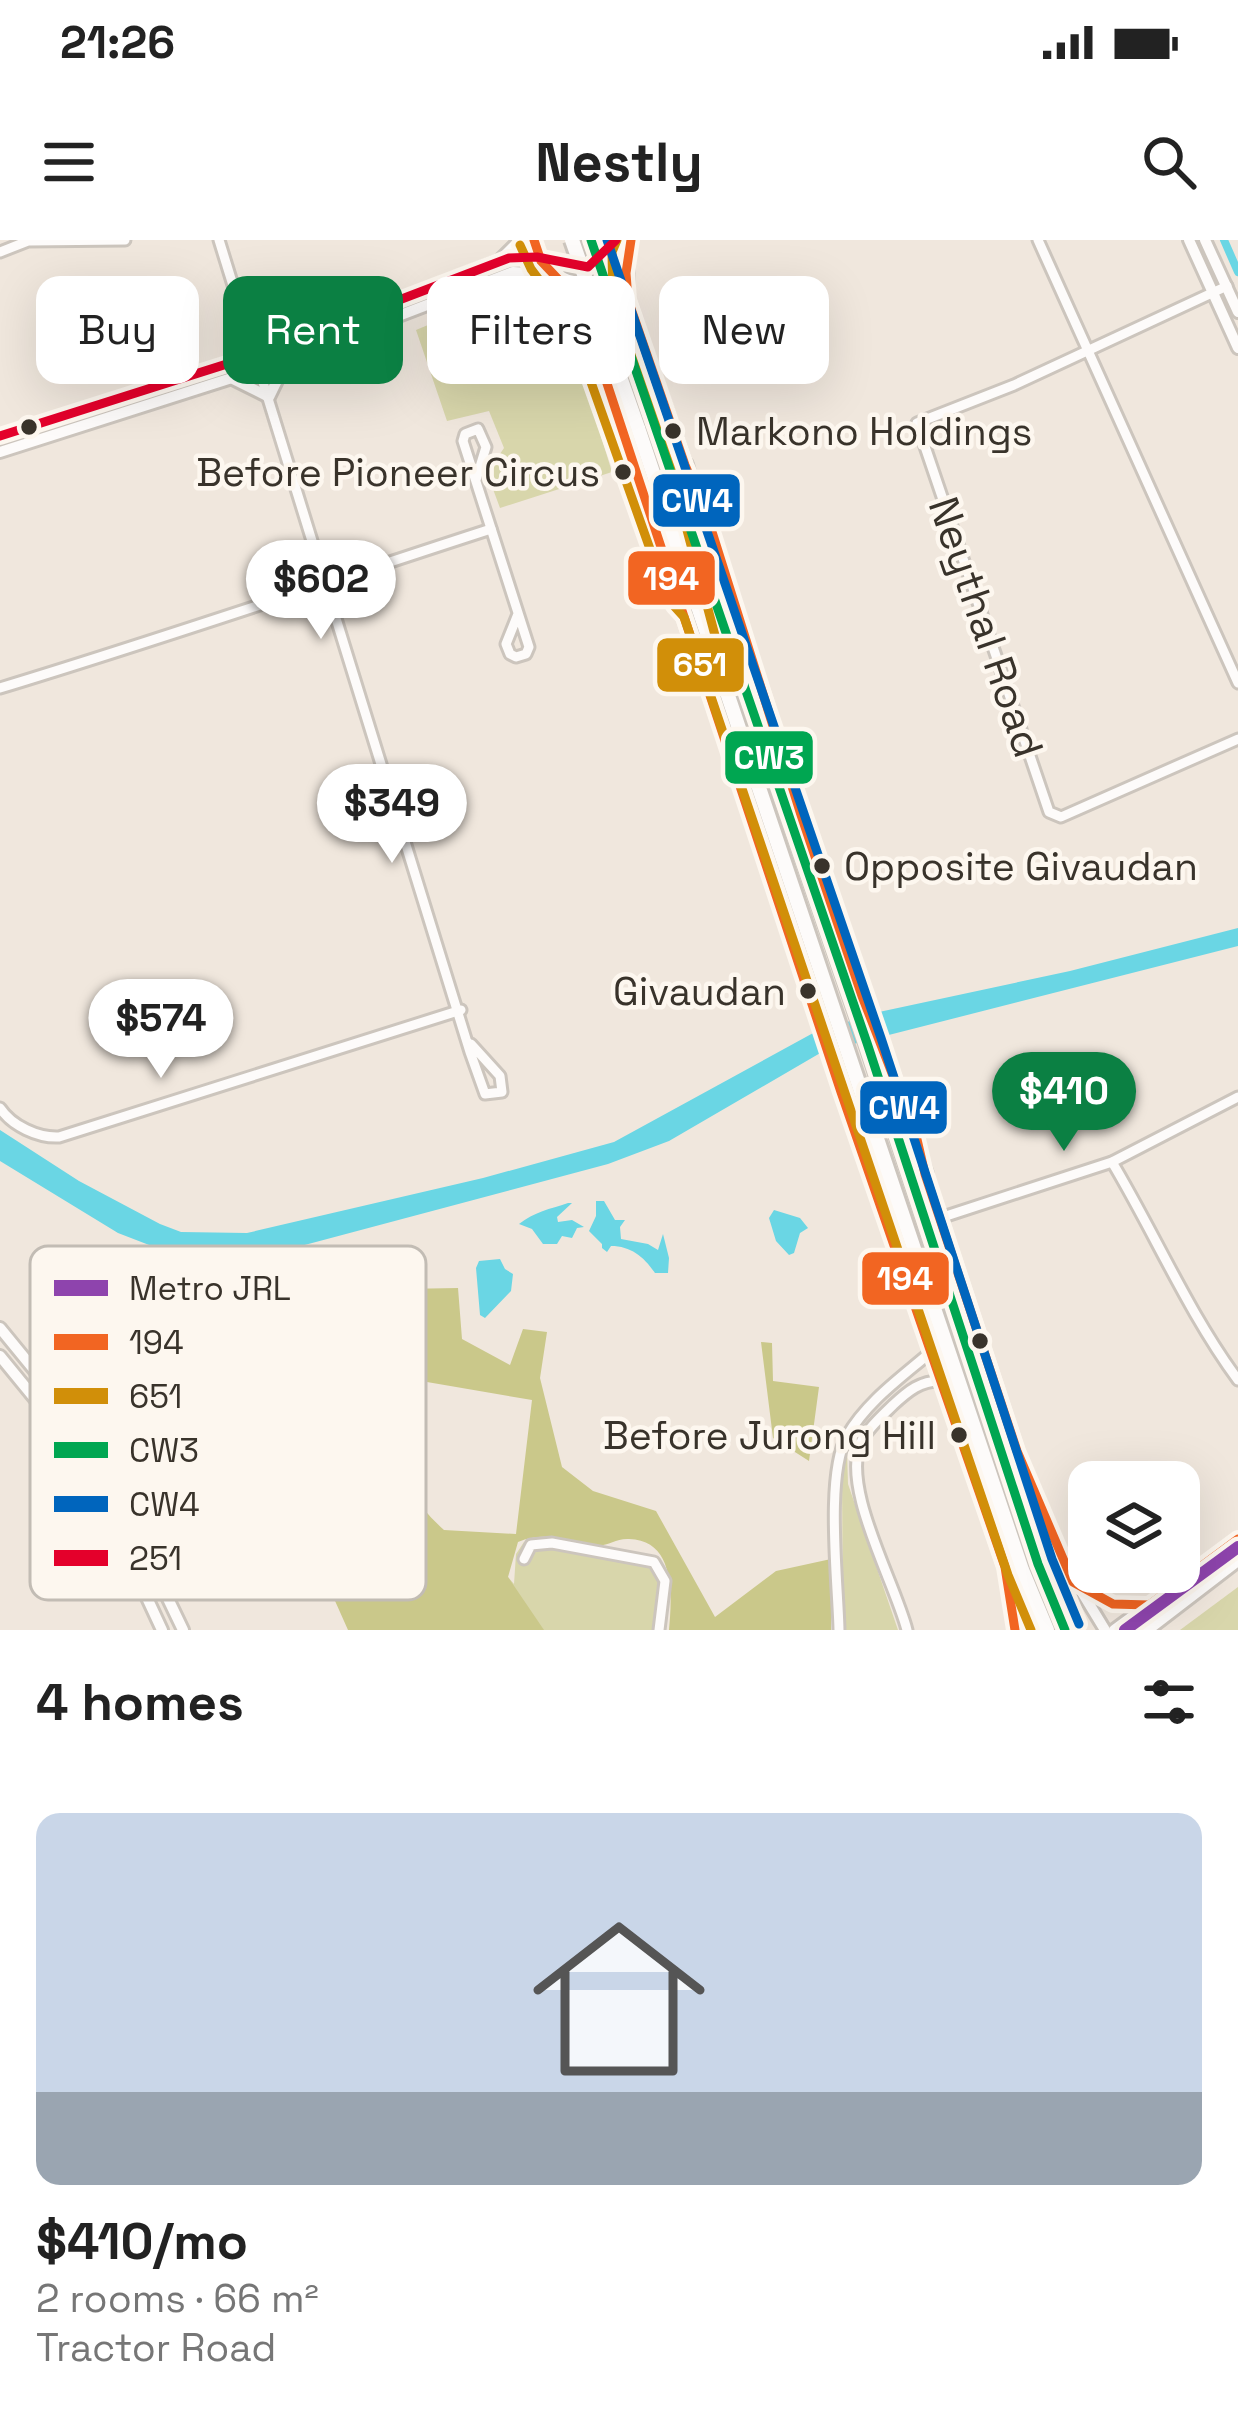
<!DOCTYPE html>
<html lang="en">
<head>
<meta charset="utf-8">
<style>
  :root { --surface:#fff; --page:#f6f6f6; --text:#222; --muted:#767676; --line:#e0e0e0; --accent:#0b8043 }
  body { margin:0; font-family:"Space Grotesk",sans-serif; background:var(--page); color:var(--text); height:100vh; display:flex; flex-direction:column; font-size:45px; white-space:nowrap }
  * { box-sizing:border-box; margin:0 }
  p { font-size:39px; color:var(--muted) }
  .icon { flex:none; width:66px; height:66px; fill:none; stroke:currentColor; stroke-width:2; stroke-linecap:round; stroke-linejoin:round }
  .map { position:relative; height:1390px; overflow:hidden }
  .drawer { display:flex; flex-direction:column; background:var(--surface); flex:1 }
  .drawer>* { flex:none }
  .hud { position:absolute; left:36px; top:36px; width:1167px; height:108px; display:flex; gap:24px }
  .fabs { position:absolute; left:1068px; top:1221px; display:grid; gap:24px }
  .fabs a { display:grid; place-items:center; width:132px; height:132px; border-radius:24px; background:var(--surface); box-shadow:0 12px 48px #0002; font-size:60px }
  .price { position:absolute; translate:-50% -102px; padding:0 27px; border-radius:42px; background:#fff; color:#222; font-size:39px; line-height:78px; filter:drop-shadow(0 3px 6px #0008) }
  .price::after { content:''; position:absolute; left:50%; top:72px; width:36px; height:27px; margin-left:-18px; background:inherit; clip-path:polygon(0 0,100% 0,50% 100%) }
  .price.selected { background:var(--accent); color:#fff }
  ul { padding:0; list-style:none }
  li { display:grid; align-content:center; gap:24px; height:636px; padding:0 36px }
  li+li { border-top:3px solid var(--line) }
  li span { display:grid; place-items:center; height:372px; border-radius:24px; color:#555 }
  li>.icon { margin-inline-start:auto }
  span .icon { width:216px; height:216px; fill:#fffc; stroke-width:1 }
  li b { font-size:51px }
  h2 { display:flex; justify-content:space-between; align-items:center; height:144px; padding:0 36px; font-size:51px }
  .tag { padding:0 42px; border-radius:24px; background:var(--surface); box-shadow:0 12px 48px #0002; font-size:42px; line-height:108px }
  .tag.selected { background:var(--accent); color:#fff }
  .status { display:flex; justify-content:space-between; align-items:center; height:84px; padding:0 60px; background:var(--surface); direction:ltr }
  .status svg { height:33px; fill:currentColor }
  header { display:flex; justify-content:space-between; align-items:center; height:156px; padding:0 36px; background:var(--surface); font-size:54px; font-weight:600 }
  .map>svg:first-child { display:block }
  .green { fill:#d8d6ab }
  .forest { fill:#cac88a; fill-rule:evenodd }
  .water { fill:#6ad6e4 }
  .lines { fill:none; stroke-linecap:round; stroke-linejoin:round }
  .canal { stroke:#6ad6e4; stroke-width:8 }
  .minor-casing { stroke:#ccc5bd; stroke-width:15 }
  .major-casing { stroke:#ccc5bd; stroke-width:16 }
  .highway-casing { stroke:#ccc5bd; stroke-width:20 }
  .minor { stroke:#fdfbfa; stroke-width:9 }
  .major { stroke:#fdfbfa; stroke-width:10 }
  .highway { stroke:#fdfbfa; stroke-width:14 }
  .highway-bridge-casing { stroke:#ccc5bd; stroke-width:20; stroke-linecap:butt }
  .highway-bridge { stroke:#fdfbfa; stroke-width:14 }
  .bus-1-casing { stroke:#fdf7ef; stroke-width:18 }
  .bus-2-casing { stroke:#fdf7ef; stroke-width:18 }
  .bus-3-casing { stroke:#fdf7ef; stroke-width:18 }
  .bus-4-casing { stroke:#fdf7ef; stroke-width:18 }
  .bus-5-casing { stroke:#fdf7ef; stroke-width:18 }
  .bus-1 { stroke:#f26522; stroke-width:9 }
  .bus-2 { stroke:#d18f09; stroke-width:9 }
  .bus-3 { stroke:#00a651; stroke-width:9 }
  .bus-4 { stroke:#0065bd; stroke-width:9 }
  .bus-5 { stroke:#e4002b; stroke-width:9 }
  .metro-1-casing { stroke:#fdf7ef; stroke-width:21 }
  .metro-1 { stroke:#8e44ad; stroke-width:12 }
  .bus-dot { fill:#39332b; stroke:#fdf7ef; stroke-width:4.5 }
  .labels { text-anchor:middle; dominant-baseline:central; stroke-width:9; stroke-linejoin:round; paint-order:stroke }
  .bus-label { font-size:39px; fill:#39332b; stroke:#fdf7ef; text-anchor:end }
  .street-label { font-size:42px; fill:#39332b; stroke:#fdf7ef }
  .key { fill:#fdf7ef; stroke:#c2bcb4; stroke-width:3 }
  .key-label { font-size:33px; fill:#39332b }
  .line-badge { stroke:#fdf7ef; stroke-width:4.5 }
  .badge-label { font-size:33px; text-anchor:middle; font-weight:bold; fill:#fff }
</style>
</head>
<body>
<div class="status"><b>21:26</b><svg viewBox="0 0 49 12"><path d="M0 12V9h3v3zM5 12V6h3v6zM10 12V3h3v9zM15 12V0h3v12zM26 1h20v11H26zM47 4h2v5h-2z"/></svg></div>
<header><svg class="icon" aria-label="menu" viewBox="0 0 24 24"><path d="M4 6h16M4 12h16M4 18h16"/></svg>Nestly<svg class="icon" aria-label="search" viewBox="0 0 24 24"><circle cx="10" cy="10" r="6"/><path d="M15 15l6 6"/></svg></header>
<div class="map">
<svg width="1238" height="1390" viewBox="0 0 1238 1390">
  <rect width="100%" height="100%" fill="#f0e7dd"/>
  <!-- green -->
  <g class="green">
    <polygon points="495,57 568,89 612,232 500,268 487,233 504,208 489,171 447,181 416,90"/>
    <path d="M396,1016l21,128 -17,86 12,67 96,40 6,7 2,-30 8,-12c26,-5 48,3 75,8 12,2 25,0 37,3 41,9 33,46 29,77h-299l-74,-109 -41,-15c-4,-8 -10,-15 -11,-25 -6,-42 -1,-152 32,-181 26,-24 89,-34 124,-44z"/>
    <polygon points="847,1212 848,1244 898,1390 843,1390 842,1237"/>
    <polygon points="1238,1347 1238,1390 1180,1390"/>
  </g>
  <!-- forest -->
  <g class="forest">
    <path d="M399,1034l3,15 56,-1 4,51 48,26 13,-36 24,3 -7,46 22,89 31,24 63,20 59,106 61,-46 55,-12v71h-162c3,-33 7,-90 -40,-91 -14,-1 -22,9 -36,6 -26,-5 -49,-14 -75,-3l-10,35 36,53h-196l-33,-74 -64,-50 -11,-19 -2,-90 20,-80 15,-19 51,-22 53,135 15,-8 -13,-28 23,-13 -4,-25 -37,3v-32l27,-33zM427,1142l105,18 -16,134 -72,-4c-59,-53 -34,-81 -17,-148z"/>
    <polygon points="761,1102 772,1103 773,1141 819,1147 809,1221 773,1198"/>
  </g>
  <!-- water -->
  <g class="water">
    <polygon points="1238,688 1238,706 822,812 669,901 608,924 245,1021 175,1015 118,993 0,921 0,890 79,941 160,984 181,992 247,993 483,938 614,902 815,792 879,772 1070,731"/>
    <path d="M596,961h8l11,19h10l-5,7 1,12 27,5 10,6 5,-16 6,24 -1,15h-13c-11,-16 -24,-27 -44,-27l-4,6 -5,-4v-4l-13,-13 7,-15z"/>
    <path d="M568,963h4l-15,14 1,5 14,-2 12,7 -7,1 -5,10 -10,-2 -5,8h-14l-11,-15 -13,-5c15,-12 31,-15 49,-21z"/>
    <polygon points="774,970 800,978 808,988 800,993 794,1013 789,1015 776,1001 769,978"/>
    <polygon points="500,1019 505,1029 513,1034 511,1051 485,1078 480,1075 476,1028 479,1021"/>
  </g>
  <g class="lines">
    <!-- canal -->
    <polyline class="canal" points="1224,0 1238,32"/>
    <!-- minor casing -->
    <g class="minor-casing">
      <g id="minor">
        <polyline points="219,0 470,812 485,854 502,852 500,836 471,804"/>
        <polyline points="1038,0 1238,443"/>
        <polyline points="0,12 28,1 125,0"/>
        <polyline points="1227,46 1014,145 917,183 1049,572 1061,577 1238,499"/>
        <polyline points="476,240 486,207 478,189 465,194 463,201 529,407 526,414 516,417 510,414 506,404 518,374"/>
        <path d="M0,448c165,-50 327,-106 491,-159"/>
        <path d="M0,868c12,18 38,30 59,29l402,-127"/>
        <path d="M1112,922c43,72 76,150 126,218"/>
        <polyline points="940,978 1112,922 1238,857"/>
        <polyline points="524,1319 531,1305 552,1303 654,1322 665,1341 659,1390"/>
        <path d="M839,1390c-1,-48 -14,-155 8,-194 20,-35 55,-59 85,-85"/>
        <path d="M907,1390c-12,-48 -68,-145 -45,-190 7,-13 21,-25 31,-35 15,-14 28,-25 49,-24"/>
      </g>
    </g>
    <!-- major casing -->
    <g class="major-casing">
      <g id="major">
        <path d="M534,0c13,56 84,56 97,0"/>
        <polyline points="1189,0 1238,108"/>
        <polyline points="1205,0 1238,72"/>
        <polyline points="627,13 628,60 687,228"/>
        <path d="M557,36c38,34 71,165 88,218"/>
        <path d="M495,42c36,2 64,14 88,41"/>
        <polyline points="231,138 269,157 288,118"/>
        <polyline points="0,196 256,116 499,21 520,0"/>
        <polyline points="0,212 260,129 513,32 555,35"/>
        <polyline points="701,262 801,575 901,858"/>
        <polyline points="653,289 787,676 869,931"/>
        <polyline points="923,927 1017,1211 1063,1321 1105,1390"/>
        <polyline points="903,1028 1005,1327 1015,1390"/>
        <polyline points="0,1088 72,1176 105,1227 183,1390"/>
        <polyline points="0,1116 58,1187 91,1237 162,1390"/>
        <polyline points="1076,1344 1113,1364 1148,1365"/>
        <polyline points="1114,1390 1238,1299"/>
        <polyline points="1148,1390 1238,1321"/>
      </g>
    </g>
    <!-- highway casing -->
    <g class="highway-casing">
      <g id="highway">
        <polyline points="654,182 867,803 1038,1324 1065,1390"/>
        <polyline points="638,188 1022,1330 1047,1390"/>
        <polyline points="685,225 720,347"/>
        <polyline points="644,251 679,340"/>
        <polyline points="891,850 925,934"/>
        <polyline points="858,870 905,1033"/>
      </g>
    </g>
    <!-- minor -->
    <use href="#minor" class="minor"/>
    <!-- major -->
    <use href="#major" class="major"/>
    <!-- highway -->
    <use href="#highway" class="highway"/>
    <!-- highway-bridge casing -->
    <g class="highway-bridge-casing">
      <g id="highway-bridge">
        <polyline points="572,0 638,188"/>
        <polyline points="591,0 654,182"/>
      </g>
    </g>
    <!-- highway-bridge -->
    <use href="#highway-bridge" class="highway-bridge"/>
    <!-- bus-1 casing -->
    <g class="bus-1-casing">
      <g id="bus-1">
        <polyline points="534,0 541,21 576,58 590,92 841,852 1005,1327 1015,1390"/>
        <polyline points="631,0 626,33 628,60 685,225 708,279 801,575 862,756 916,895 925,934 1017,1211 1073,1342 1113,1364 1149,1365 1238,1299"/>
      </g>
    </g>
    <!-- bus-2 casing -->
    <g class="bus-2-casing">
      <g id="bus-2">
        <polyline points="617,0 612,12 613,63 671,230 725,433"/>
        <polyline points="520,5 531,29 569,80 650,309 674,366 684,377 1008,1335 1031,1390"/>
      </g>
    </g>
    <!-- bus-3 casing -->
    <g class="bus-3-casing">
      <polyline id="bus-3" points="591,0 867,803 1038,1324 1065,1390"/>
    </g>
    <!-- bus-4 casing -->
    <g class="bus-4-casing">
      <polyline id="bus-4" points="607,0 881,798 1052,1319 1079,1384"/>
    </g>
    <!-- bus-5 casing -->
    <g class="bus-5-casing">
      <polyline id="bus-5" points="0,196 255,115 509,18 537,17 588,27 616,0"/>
    </g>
    <!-- bus-1 -->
    <use href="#bus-1" class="bus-1"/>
    <!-- bus-2 -->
    <use href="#bus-2" class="bus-2"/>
    <!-- bus-3 -->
    <use href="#bus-3" class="bus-3"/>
    <!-- bus-4 -->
    <use href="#bus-4" class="bus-4"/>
    <!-- bus-5 -->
    <use href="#bus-5" class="bus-5"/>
    <!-- metro-1 casing -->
    <g class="metro-1-casing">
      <polyline id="metro-1" points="1125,1390 1238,1307"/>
    </g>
    <!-- metro-1 -->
    <use href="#metro-1" class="metro-1"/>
  </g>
  <!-- markers -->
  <g class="bus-dot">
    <circle cx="29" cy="187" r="10"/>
    <circle cx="673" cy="191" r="10"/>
    <circle cx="623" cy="232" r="10"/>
    <circle cx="822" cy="626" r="10"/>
    <circle cx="808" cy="751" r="10"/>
    <circle cx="980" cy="1101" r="10"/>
    <circle cx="959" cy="1195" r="10"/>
  </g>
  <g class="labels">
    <!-- bus labels -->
    <g class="bus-label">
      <text x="696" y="191" text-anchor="start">Markono Holdings</text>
      <text x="600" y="232">Before Pioneer Circus</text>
      <text x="844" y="626" text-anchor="start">Opposite Givaudan</text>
      <text x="786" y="751">Givaudan</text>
      <text x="936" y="1195">Before Jurong Hill</text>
    </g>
    <!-- street labels -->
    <g class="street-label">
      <text transform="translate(986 387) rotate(71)">Neythal Road</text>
    </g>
  </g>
  <!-- legend -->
  <rect x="30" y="1006" width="396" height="354" rx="18" class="key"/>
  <rect x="54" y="1040" width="54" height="16" fill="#8e44ad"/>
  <rect x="54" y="1094" width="54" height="16" fill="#f26522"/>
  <rect x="54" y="1148" width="54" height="16" fill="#d18f09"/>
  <rect x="54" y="1202" width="54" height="16" fill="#00a651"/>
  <rect x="54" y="1256" width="54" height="16" fill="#0065bd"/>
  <rect x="54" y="1310" width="54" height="16" fill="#e4002b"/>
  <g class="key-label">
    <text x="129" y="1060">Metro JRL</text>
    <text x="129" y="1114">194</text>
    <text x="129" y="1168">651</text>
    <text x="129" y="1222">CW3</text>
    <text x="129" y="1276">CW4</text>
    <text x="129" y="1330">251</text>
  </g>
  <g class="line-badge">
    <rect x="651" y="232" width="91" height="57" rx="12" fill="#0065bd"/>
    <rect x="626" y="309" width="91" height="58" rx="12" fill="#f26522"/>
    <rect x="655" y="396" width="91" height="58" rx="12" fill="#d18f09"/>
    <rect x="723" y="489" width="92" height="57" rx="12" fill="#00a651"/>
    <rect x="858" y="839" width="91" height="57" rx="12" fill="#0065bd"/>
    <rect x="860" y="1010" width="91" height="57" rx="12" fill="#f26522"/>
  </g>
  <g class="badge-label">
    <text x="697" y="272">CW4</text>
    <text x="671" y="350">194</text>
    <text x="700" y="436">651</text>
    <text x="769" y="529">CW3</text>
    <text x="904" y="879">CW4</text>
    <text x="905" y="1050">194</text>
  </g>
</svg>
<div class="fabs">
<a><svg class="icon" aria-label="layers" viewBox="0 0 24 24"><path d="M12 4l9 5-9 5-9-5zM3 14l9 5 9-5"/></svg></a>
</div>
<b class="price" style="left:321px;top:402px">$602</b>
<b class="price" style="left:392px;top:626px">$349</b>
<b class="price" style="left:161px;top:841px">$574</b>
<b class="price selected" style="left:1064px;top:914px">$410</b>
<div class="hud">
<a class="tag">Buy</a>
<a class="tag selected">Rent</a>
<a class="tag">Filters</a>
<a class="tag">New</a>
</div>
</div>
<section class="drawer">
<h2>4 homes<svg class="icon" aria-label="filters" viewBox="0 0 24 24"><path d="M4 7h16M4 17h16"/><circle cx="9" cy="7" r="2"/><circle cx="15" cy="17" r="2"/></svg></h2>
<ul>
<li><span style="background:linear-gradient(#c9d6e8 75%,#9aa5b1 0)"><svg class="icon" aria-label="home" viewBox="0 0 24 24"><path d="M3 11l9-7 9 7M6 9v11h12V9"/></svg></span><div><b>$410/mo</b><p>2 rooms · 66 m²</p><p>Tractor Road</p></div></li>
</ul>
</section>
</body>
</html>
